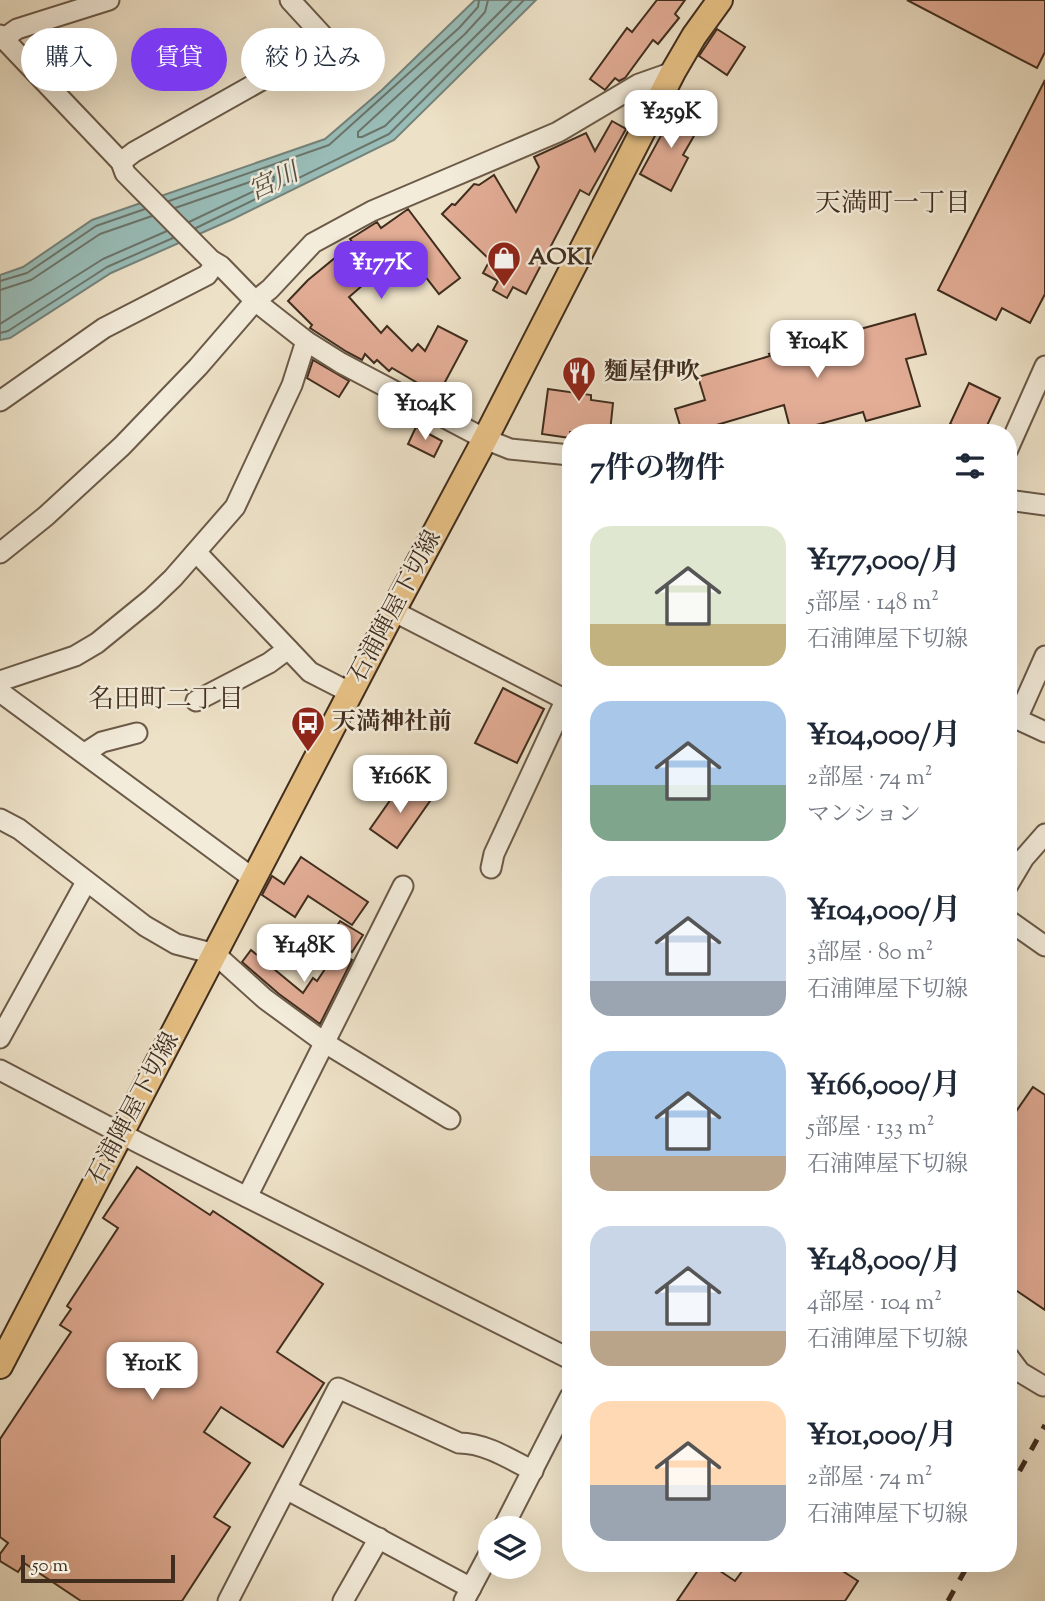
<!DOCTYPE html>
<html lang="ja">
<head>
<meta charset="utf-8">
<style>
  :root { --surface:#fff; --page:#f2f2f3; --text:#1f2937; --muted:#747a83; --accent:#7c3aed }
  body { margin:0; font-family:"Sorts Mill Goudy","Noto Serif JP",serif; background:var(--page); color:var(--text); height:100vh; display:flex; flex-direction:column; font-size:26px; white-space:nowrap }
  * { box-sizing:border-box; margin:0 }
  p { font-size:23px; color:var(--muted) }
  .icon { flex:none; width:38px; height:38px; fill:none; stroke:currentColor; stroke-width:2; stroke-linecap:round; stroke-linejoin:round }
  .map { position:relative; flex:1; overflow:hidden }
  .side { position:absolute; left:562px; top:424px; width:455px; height:1148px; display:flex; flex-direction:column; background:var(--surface); border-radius:28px; box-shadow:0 7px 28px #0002 }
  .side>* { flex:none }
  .banner { position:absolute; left:21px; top:28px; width:436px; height:63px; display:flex; gap:14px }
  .buttons { position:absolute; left:478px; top:1516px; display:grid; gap:14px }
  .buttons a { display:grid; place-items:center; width:63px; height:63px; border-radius:50%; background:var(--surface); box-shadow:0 7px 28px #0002; font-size:35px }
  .scale { position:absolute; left:21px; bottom:18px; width:154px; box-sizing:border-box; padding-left:7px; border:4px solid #402d1e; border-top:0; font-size:19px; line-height:24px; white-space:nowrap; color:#402d1e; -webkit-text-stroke:5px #f3ecdb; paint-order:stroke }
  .price { position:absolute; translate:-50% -60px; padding:0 16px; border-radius:14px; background:#fff; color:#222; font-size:23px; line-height:46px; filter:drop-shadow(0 2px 4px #0008) }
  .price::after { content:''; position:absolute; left:50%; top:42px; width:21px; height:16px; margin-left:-10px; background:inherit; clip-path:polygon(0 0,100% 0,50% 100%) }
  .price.selected { background:var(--accent); color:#fff }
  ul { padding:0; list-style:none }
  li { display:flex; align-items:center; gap:21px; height:175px; padding:0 28px }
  li span { display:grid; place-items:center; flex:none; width:196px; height:140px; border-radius:21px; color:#555 }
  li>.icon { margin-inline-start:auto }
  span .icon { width:84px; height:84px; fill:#fffc; stroke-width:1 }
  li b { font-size:30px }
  h2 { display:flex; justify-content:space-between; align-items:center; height:84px; padding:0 28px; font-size:30px }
  .pill { padding:0 24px; border-radius:32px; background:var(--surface); box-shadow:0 7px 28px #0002; font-size:24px; line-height:63px }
  .pill.selected { background:var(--accent); color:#fff }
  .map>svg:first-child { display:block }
  .water { fill:#99bdb8; stroke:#75837a; stroke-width:2 }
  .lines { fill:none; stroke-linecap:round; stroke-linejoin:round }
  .shore { stroke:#6c756b; stroke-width:2 }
  .building { fill:#e2ac95; stroke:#402d1e; stroke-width:2 }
  .minor-casing { stroke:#6b5a48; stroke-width:23 }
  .major-casing { stroke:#402d1e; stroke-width:28 }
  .minor { stroke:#f3ecdb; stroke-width:19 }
  .major { stroke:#e6c084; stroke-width:24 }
  .rail { stroke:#402d1e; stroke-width:5; stroke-dasharray:12 12; stroke-linecap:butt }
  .labels { text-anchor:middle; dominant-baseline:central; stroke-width:5; stroke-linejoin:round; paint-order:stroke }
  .poi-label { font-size:24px; font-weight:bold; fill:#402d1e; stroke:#f3ecdb; text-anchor:start }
  .street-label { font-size:24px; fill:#402d1e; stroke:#f3ecdb }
  .water-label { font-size:26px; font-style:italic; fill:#565144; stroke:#f3ecdb }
  .neighbourhood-label { font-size:26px; fill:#402d1e; stroke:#f3ecdb }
</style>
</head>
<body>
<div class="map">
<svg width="1045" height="1601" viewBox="0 0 1045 1601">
  <rect width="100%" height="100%" fill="#ede1c7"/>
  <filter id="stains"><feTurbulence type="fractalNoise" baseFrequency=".00286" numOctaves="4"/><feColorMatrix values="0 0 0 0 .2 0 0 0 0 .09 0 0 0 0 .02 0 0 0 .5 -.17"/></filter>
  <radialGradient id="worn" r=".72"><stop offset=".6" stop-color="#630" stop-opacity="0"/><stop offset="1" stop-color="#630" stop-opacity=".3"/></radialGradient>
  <!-- water -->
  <polygon class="water" points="475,0 536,0 394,140 233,219 111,273 10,338 0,340 0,275 23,267 92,220 325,139 382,90"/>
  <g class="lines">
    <!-- shore -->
    <g class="shore">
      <polyline points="488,0 485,12 465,34 358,132 358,137 362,137 385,126 512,0"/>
      <polyline points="169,201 329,145 459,28 478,7 479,0"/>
      <polyline points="175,208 270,175 274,177 273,182 189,222"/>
      <polyline points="196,228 389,134 524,0"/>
      <polyline points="0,281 27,273 96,226 145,209"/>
      <polyline points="0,290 31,280 100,234 152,216"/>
      <polyline points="0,324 103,259 167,231"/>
      <polyline points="0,333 8,331 107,267 173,238"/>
    </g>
  </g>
  <!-- building -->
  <g class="building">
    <polygon points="657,0 685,0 675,14 679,18 658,44 653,40 625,78 619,81 615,78 605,90 590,79 627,28 632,32"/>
    <polygon points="907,0 1045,0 1045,52 1037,68"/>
    <polygon points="717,29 745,47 727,75 699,56"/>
    <polygon points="1045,80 1045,294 1030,323 1002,308 996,320 938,290"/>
    <polygon points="676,108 702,122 683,155 688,158 671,191 640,174"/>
    <polygon points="612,121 626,129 589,195 580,190 526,294 513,287 507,298 493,290 498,281 483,273 490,260 442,214 452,204 455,205 474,184 479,185 494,175 516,212 539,167 534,157 586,133 595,151"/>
    <polygon points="408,209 460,278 439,294 414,262 401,272 392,260 349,297 381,333 387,326 412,351 418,344 425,351 438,326 467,341 438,395 392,368 389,371 377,360 374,363 365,354 362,360 347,352 310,328 312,325 288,301 308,280 353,243 350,239 377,222 381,228"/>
    <polygon points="915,314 926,354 906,359 920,406 866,421 863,412 791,432 784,405 703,429 704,432 682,432 675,409 705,400 698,377 770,356 769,354"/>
    <polygon points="313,360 349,381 339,397 307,378"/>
    <polygon points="969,383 1000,398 984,432 968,432 950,424"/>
    <polygon points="548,389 591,395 591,400 613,403 610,432 570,432 570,438 542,434"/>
    <polygon points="416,427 442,441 434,457 408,444"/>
    <polygon points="503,688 544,709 517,763 475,743"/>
    <polygon points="403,782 430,801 397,848 370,829"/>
    <polygon points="301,857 368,902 352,925 308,896 295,917 262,895 272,876 284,884"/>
    <polygon points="340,921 363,935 352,952 330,937"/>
    <polygon points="251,950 303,993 313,978 317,981 337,951 352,960 320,1024 279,994 242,962"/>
    <polygon points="1033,1087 1045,1095 1045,1310 1008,1285 1008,1123"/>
    <polygon points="137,1167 210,1215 213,1211 323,1284 277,1352 324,1383 283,1447 221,1407 204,1432 250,1463 214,1517 230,1527 182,1601 81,1601 24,1563 18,1572 0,1561 0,1554 8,1543 0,1537 0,1439 71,1332 60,1325 71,1309 67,1306 118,1228 103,1218"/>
    <polygon points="703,1563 708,1563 735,1581 748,1563 830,1563 858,1581 845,1601 677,1601"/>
  </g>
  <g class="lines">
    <!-- minor casing -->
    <g class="minor-casing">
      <g id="minor">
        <polyline points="290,0 324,37"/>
        <polyline points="0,35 121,162 125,173 211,260 221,266 255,301 306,341 341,363 485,439 510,449 570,455"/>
        <polyline points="3,39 17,29 109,0"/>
        <polyline points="121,162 134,152 317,49"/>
        <polyline points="0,401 104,328 207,275 215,264"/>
        <polyline points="1008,449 1045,366"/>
        <polyline points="1008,500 1045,505"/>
        <polyline points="196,552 310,672 351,693"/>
        <polyline points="0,553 46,516 122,446 198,367 255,301 270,289 313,243 372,211 558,132 639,84 673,72"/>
        <polyline points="393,611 570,702"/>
        <polyline points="1045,656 1017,719 1045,732"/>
        <polyline points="0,681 75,656 97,643 151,599 173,578 235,507 292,385 306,341"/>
        <polyline points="0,692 254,879"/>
        <polyline points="196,701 269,663 288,649"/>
        <polyline points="85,753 102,742 137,733"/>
        <polyline points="0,819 19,829 145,926 176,944 215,954 265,999 325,1043 450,1119"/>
        <polyline points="491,868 494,854 566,699"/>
        <polyline points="1008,885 1024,858 1045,834"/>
        <polyline points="1008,920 1045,946"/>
        <polyline points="0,1038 86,882"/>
        <polyline points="0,1070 139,1143 570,1359"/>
        <polyline points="247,1197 403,886"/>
        <polyline points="1008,1356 1020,1372 1043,1386"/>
        <polyline points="286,1489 471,1588"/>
        <polyline points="503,1528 570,1397"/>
        <path d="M228,1601l110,-213 121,55c26,0 51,16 74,28"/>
        <polyline points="343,1601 379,1538"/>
        <polyline points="464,1601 490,1552"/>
      </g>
    </g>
    <!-- major casing -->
    <g class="major-casing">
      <polyline id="major" points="0,1366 393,611 485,439 673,72 694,36 720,0"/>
    </g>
    <!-- minor -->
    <use href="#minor" class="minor"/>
    <!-- major -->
    <use href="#major" class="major"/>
    <!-- rail -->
    <g class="rail">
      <polyline points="1008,1492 1045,1425"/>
      <polyline points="948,1601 969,1563"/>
    </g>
  </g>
  <!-- icons -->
  <defs>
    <g id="shop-pin" transform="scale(1.75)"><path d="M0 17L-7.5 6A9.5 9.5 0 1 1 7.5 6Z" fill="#8f2418" stroke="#f3ecdb"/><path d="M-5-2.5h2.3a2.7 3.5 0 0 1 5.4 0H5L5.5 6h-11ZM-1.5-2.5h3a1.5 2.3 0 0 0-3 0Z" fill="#fff"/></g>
    <g id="restaurant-pin" transform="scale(1.75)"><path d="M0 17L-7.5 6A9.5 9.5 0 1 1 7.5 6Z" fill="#8f2418" stroke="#f3ecdb"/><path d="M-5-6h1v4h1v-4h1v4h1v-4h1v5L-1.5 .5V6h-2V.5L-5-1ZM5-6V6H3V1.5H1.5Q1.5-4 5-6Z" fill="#fff"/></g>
    <g id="bus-pin" transform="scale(1.75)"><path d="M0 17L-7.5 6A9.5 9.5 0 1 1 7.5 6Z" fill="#8f2418" stroke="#f3ecdb"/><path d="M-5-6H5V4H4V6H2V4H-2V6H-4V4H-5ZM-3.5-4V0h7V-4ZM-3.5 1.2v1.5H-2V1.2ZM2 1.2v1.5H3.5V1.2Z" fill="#fff"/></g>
  </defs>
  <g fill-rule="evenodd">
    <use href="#shop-pin" x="504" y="258"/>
    <use href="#restaurant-pin" x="579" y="373"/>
    <use href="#bus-pin" x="308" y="723"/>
  </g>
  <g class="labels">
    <!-- poi labels -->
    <g class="poi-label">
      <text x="528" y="258">AOKI</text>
      <text x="604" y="373">麵屋伊吹</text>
      <text x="332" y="723">天満神社前</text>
    </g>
    <!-- street labels -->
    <g class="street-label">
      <text transform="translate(396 607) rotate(-62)">石浦陣屋下切線</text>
      <text transform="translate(134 1109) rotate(-62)">石浦陣屋下切線</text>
    </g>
    <!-- water labels -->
    <g class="water-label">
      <text transform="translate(274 183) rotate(-25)">宮川</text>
    </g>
    <!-- neighbourhood labels -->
    <g class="neighbourhood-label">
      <text x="893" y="204">天満町一丁目</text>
      <text x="166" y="700">名田町二丁目</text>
    </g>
  </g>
  <rect width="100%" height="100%" filter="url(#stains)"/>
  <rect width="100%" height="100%" fill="url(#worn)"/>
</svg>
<div class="buttons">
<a><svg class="icon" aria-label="layers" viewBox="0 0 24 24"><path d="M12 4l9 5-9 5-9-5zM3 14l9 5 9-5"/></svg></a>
</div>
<div class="scale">50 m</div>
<b class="price" style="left:671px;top:150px">¥259K</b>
<b class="price selected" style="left:381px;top:301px">¥177K</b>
<b class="price" style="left:817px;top:380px">¥104K</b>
<b class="price" style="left:425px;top:442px">¥104K</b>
<b class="price" style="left:400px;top:815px">¥166K</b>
<b class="price" style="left:304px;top:984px">¥148K</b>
<b class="price" style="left:152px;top:1402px">¥101K</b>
<div class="banner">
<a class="pill">購入</a>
<a class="pill selected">賃貸</a>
<a class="pill">絞り込み</a>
</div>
<section class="side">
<h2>7件の物件<svg class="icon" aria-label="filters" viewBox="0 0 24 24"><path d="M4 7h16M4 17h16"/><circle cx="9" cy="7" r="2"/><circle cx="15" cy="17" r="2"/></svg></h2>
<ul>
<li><span style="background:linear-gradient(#dfe7d0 70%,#c2b280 0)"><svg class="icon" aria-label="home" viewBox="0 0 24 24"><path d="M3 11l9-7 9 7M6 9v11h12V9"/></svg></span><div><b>¥177,000/月</b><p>5部屋 · 148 m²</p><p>石浦陣屋下切線</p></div></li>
<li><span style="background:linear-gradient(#a9c7e8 60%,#7fa58c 0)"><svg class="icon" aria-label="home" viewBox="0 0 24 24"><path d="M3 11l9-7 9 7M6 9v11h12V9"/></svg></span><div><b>¥104,000/月</b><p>2部屋 · 74 m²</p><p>マンション</p></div></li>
<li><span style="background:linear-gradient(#c9d6e8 75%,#9aa5b1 0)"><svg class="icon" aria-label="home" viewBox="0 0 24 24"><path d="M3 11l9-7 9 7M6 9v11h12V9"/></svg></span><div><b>¥104,000/月</b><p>3部屋 · 80 m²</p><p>石浦陣屋下切線</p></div></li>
<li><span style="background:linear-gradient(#a9c7e8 75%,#b9a48a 0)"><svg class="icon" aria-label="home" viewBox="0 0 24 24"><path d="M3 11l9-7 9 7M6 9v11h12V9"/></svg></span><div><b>¥166,000/月</b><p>5部屋 · 133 m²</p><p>石浦陣屋下切線</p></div></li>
<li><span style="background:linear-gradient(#c9d6e8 75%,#b9a48a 0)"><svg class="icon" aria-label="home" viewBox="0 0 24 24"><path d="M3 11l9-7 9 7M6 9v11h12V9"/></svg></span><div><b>¥148,000/月</b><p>4部屋 · 104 m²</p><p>石浦陣屋下切線</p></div></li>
<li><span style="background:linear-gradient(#ffd9b3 60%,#9aa5b1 0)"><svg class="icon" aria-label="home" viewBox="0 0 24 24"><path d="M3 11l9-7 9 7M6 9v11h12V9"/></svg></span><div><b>¥101,000/月</b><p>2部屋 · 74 m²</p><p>石浦陣屋下切線</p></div></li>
</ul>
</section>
</div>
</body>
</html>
